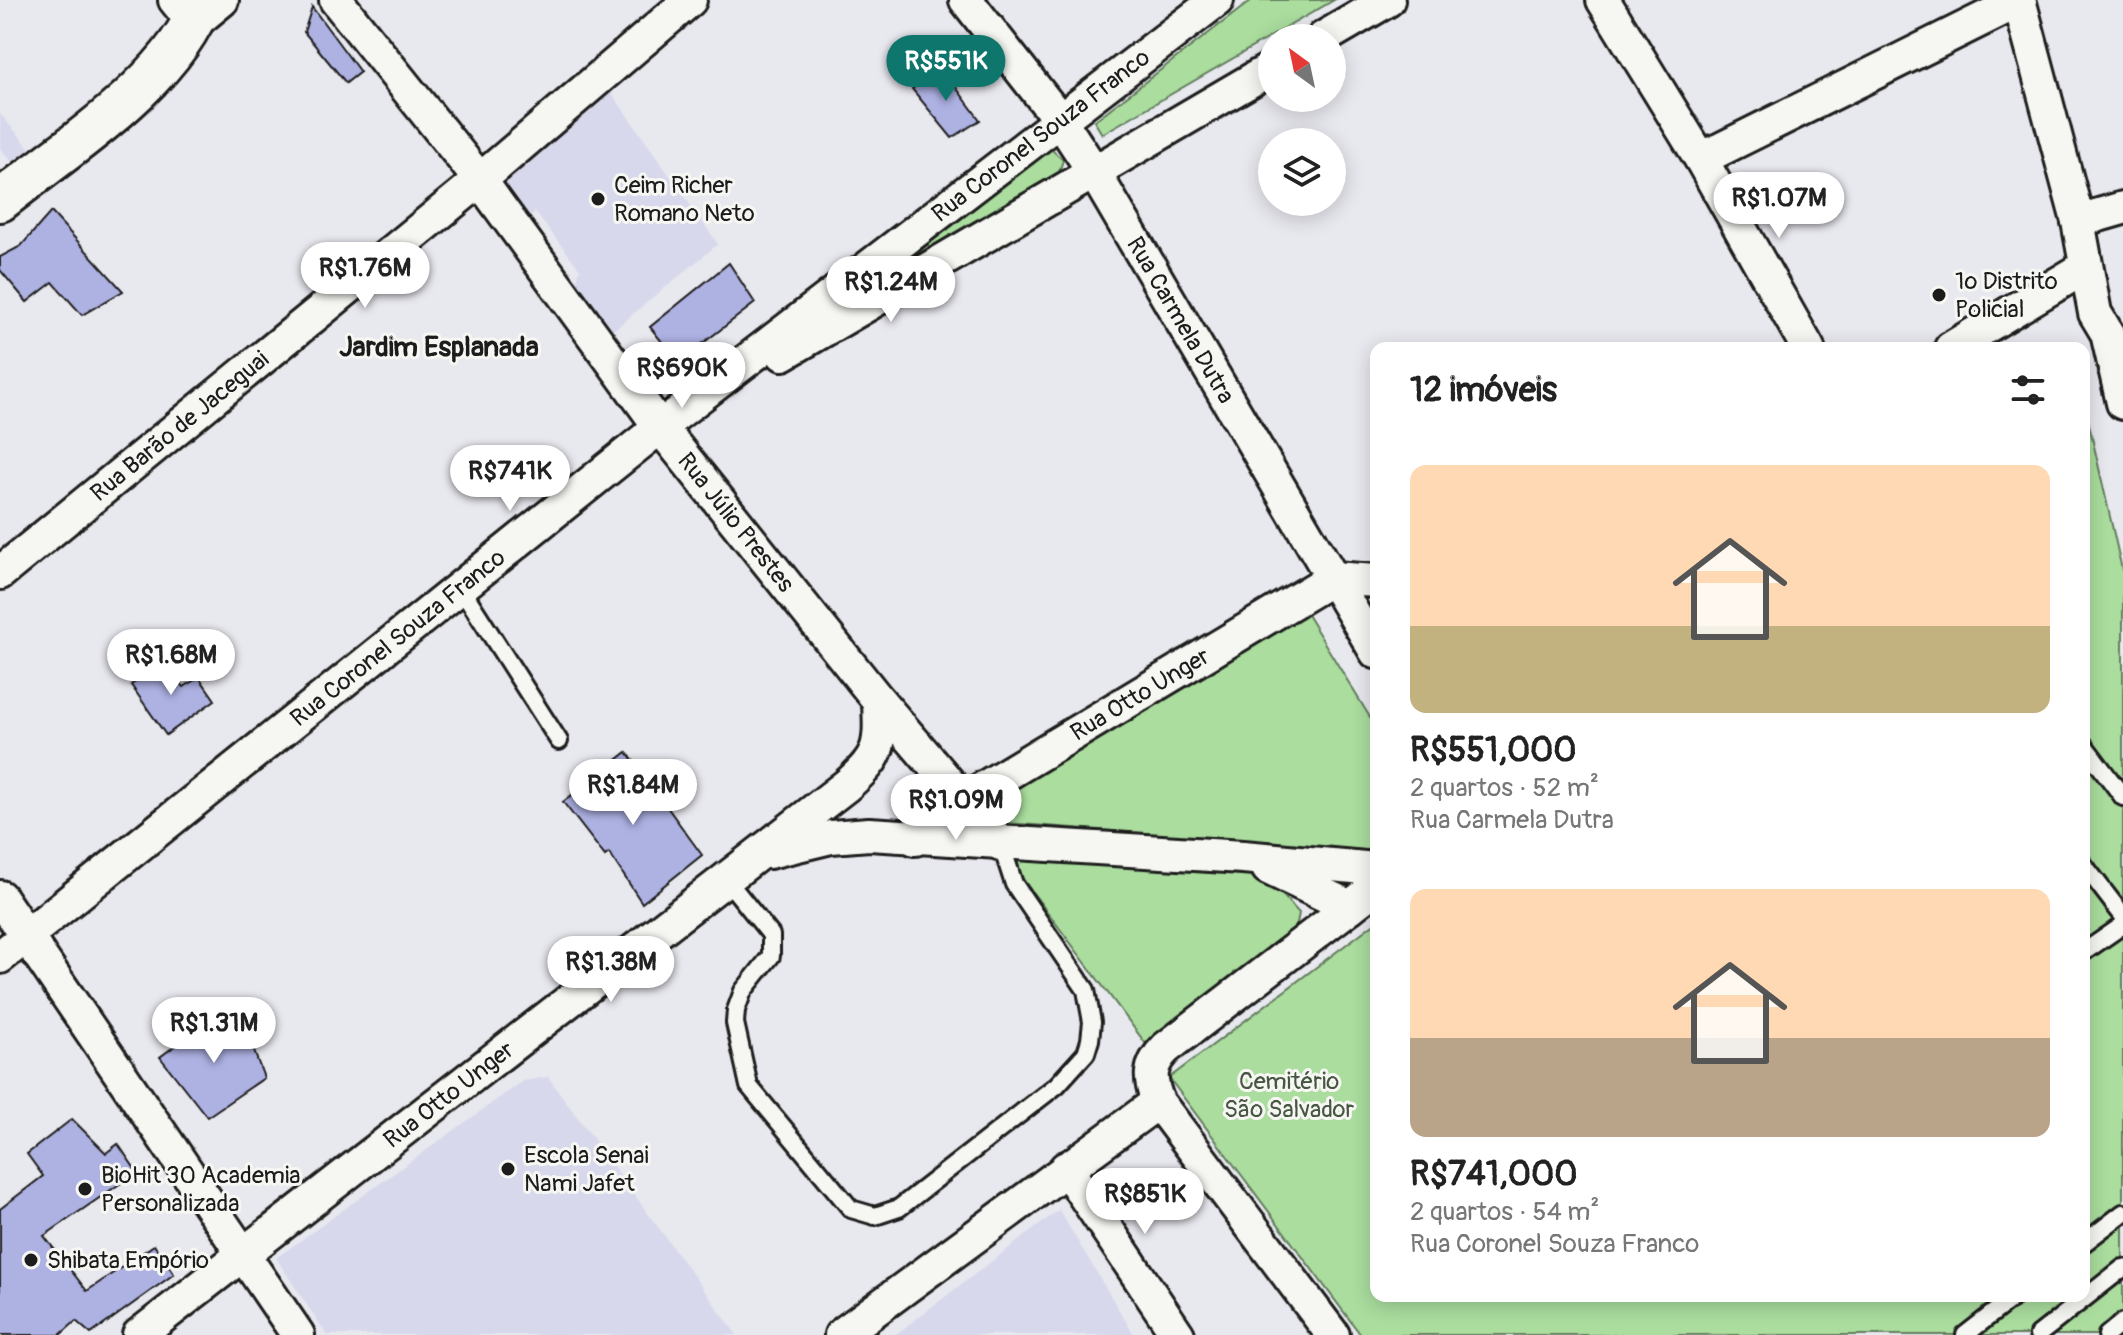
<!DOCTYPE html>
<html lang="pt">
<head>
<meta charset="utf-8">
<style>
  :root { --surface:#fff; --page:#f6f6f6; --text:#222; --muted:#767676; --accent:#0f766e }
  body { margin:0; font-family:Pangolin,sans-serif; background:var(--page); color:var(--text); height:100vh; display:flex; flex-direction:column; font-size:30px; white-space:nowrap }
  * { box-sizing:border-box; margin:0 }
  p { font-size:26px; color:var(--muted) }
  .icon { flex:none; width:44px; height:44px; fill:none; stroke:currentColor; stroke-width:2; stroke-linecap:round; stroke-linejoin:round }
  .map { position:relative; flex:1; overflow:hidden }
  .panel { position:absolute; left:1370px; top:342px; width:720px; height:960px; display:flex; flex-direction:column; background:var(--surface); border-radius:16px; box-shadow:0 4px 20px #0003 }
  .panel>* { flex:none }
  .needle { width:52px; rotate:327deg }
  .tools { position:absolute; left:1258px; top:24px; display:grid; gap:16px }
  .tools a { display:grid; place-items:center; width:88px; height:88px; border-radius:50%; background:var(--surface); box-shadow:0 4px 20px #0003; font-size:40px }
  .price { position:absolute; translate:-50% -68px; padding:0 18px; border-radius:28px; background:#fff; color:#222; font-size:26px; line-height:52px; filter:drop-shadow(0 2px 4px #0008) }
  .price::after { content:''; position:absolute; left:50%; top:48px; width:24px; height:18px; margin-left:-12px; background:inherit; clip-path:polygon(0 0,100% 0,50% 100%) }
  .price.active { background:var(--accent); color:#fff }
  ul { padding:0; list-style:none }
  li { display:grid; align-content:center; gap:16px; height:424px; padding:0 40px }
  li span { display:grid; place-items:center; height:248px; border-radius:16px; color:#555 }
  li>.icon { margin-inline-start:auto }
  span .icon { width:144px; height:144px; fill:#fffc; stroke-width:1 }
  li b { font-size:34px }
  h2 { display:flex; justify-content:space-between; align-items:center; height:96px; padding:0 40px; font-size:34px }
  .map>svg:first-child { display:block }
  .built { fill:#d7d8eb }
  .green { fill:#aadd9e; stroke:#637c5d; stroke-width:2 }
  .building { fill:#aeb2e3; stroke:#1c1c1c; stroke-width:2 }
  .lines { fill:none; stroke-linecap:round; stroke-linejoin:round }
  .service-casing { stroke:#1c1c1c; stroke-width:22 }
  .minor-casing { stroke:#1c1c1c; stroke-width:38 }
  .tertiary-casing { stroke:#1c1c1c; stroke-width:46 }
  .service { stroke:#f6f6f2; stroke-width:16 }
  .minor { stroke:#f6f6f2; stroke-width:32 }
  .tertiary { stroke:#f6f6f2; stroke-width:40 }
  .poi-dot { fill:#1c1c1c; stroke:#f6f6f2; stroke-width:3 }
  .labels { text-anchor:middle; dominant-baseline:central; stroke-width:6; stroke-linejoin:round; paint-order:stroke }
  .street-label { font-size:24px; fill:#1c1c1c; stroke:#f6f6f2 }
  .poi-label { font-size:24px; fill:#1c1c1c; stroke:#f6f6f2; text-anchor:start }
  .park-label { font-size:24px; fill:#475643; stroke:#f6f6f2 }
  .quarter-label { font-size:28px; font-weight:bold; fill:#1c1c1c; stroke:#f6f6f2 }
</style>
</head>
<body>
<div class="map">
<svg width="2123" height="1335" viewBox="0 0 2123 1335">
  <rect width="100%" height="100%" fill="#e8e8ef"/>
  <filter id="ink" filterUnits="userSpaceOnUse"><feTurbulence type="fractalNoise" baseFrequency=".0125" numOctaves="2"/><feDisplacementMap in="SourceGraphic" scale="16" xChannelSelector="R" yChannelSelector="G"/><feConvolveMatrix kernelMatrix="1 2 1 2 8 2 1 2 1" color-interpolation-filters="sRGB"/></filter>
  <g filter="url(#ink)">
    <!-- built -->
    <g class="built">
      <polygon points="610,91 718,244 610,333 575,288 580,269 535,212 525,221 500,187 510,174"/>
      <polygon points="0,114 33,152 18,169 0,148"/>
      <polygon points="548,1077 737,1335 327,1335 276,1258 523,1081"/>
      <polygon points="1059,1210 1134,1335 895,1335"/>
    </g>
    <!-- green -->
    <g class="green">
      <polygon points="1252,0 1334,0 1102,134 1094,121"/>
      <polygon points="1051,149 1063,160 1059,172 908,260"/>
      <polygon points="2084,402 2123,574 2123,1335 1361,1335 1169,1078 1376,922 1376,1296 2084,1296"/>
      <polygon points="1306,613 1376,727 1376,851 1007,823 993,801"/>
      <polygon points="1015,855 1233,866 1277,889 1299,913 1295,935 1149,1048 1013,866"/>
    </g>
    <!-- building -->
    <g class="building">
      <polygon points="312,7 360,72 346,83 304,32"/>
      <polygon points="941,67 980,120 952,138 912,89"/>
      <polygon points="51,212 123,291 82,315 53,282 27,302 0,270 0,257 21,246"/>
      <polygon points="729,263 755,303 702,344 710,355 687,373 650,327"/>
      <polygon points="164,661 184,687 199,677 215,700 166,735 131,685"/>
      <polygon points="627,752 702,855 642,903 609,853 605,856 563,802"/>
      <polygon points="218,1014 251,1043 264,1078 207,1117 160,1057"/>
      <polygon points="72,1119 106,1153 118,1144 137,1172 44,1236 87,1291 154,1245 174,1274 91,1334 76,1321 60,1335 0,1335 0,1209 43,1176 27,1154"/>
    </g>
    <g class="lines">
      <!-- service casing -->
      <g class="service-casing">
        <g id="service">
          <polyline points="461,588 559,741"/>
          <polyline points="2084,745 2123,797"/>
          <polyline points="2084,865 2123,916"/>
          <polyline points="726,879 771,935 771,956 743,991 736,1010 735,1023 749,1086 851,1209 875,1216 899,1208 1057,1085 1086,1053 1090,1040 1092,1022 1086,990 1014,884 1001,844"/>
          <polyline points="2084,952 2123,925"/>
          <polyline points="2084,1243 2123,1213"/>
          <polyline points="1965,1335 2015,1296"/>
          <polyline points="2038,1335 2123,1268"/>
          <polyline points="2107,1335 2123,1322"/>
        </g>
      </g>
      <!-- minor casing -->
      <g class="minor-casing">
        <g id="minor">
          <polyline points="175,0 194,23 222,0"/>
          <path id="s1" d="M336,0l144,180 180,247 219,274 122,143"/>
          <path id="s2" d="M966,0l94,120 34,52 282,480"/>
          <polyline points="1603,0 1701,159 1808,348"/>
          <polyline points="2019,0 2078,221 2095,313 2107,333 2123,403"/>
          <polyline points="1323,38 1388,0"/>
          <polyline points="1701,159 2019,1"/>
          <polyline points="2078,221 2123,208"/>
          <polyline points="1951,348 2084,268"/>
          <polyline points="783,354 1272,68"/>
          <path id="s3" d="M0,573l480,-393 210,-180"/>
          <path id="s4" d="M915,839l47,-38 371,-223 43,3"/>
          <polyline points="769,852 831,837 869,834 1243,857 1376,869"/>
          <polyline points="1268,868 1350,907"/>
          <polyline points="0,897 298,1335"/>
          <path id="s5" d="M0,957l660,-530 557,-427"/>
          <polyline points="1066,1168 1178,1335"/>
          <path id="s6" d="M139,1335l708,-550c34,-30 34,-38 32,-84"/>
          <polyline points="841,1335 1158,1102"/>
          <path d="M1333,1335l-175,-233c-9,-23 -10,-36 8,-54l210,-161"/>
        </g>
      </g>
      <!-- tertiary casing -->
      <g class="tertiary-casing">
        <path id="tertiary" d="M0,201c66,-53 175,-121 202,-201"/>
      </g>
      <!-- service -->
      <use href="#service" class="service"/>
      <!-- minor -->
      <use href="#minor" class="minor"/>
      <!-- tertiary -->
      <use href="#tertiary" class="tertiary"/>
    </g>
  </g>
  <!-- markers -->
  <g class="poi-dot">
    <circle cx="598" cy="199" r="8"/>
    <circle cx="1939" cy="295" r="8"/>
    <circle cx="508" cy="1169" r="8"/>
    <circle cx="85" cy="1189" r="8"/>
    <circle cx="31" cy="1260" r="8"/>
  </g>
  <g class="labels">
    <!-- street labels -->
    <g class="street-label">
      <text stroke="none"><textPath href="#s5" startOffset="1326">Rua Coronel Souza Franco</textPath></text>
      <text stroke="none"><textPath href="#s2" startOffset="386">Rua Carmela Dutra</textPath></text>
      <text stroke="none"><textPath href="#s3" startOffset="232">Rua Barão de Jaceguai</textPath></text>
      <text stroke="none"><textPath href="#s1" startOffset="658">Rua Júlio Prestes</textPath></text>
      <text stroke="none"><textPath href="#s5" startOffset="510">Rua Coronel Souza Franco</textPath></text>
      <text stroke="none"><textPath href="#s4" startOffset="268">Rua Otto Unger</textPath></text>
      <text stroke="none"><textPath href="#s6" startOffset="392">Rua Otto Unger</textPath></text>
    </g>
    <!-- poi labels -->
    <g class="poi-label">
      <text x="614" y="185">Ceim Richer<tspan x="614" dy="28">Romano Neto</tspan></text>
      <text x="1955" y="281">1º Distrito<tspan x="1955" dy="28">Policial</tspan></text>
      <text x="524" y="1155">Escola Senai<tspan x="524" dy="28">Nami Jafet</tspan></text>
      <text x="101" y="1175">BioHit 30 Academia<tspan x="101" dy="28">Personalizada</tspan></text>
      <text x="47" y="1260">Shibata Empório</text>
    </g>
    <!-- park labels -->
    <g class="park-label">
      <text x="1289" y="1081">Cemitério<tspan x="1289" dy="28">São Salvador</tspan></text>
    </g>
    <!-- quarter labels -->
    <g class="quarter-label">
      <text x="439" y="347">Jardim Esplanada</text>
    </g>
  </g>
</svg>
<div class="tools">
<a><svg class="needle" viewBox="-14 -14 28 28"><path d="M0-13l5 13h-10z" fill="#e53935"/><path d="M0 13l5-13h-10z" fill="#767676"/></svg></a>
<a><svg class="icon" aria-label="layers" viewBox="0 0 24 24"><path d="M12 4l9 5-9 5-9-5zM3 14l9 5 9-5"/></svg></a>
</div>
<b class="price active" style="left:946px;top:103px">R$551K</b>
<b class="price" style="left:1779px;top:240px">R$1.07M</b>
<b class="price" style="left:365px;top:310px">R$1.76M</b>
<b class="price" style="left:891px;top:324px">R$1.24M</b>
<b class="price" style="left:682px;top:410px">R$690K</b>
<b class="price" style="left:510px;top:513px">R$741K</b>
<b class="price" style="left:171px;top:697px">R$1.68M</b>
<b class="price" style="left:633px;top:827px">R$1.84M</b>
<b class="price" style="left:956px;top:842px">R$1.09M</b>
<b class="price" style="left:611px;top:1004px">R$1.38M</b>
<b class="price" style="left:214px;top:1065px">R$1.31M</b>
<b class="price" style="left:1145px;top:1236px">R$851K</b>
<section class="panel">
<h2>12 imóveis<svg class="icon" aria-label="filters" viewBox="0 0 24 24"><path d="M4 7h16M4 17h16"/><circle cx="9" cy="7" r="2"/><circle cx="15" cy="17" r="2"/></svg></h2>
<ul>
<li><span style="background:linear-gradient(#ffd9b3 65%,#c2b280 0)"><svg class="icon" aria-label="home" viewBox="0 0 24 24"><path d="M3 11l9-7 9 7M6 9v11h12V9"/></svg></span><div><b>R$551,000</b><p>2 quartos · 52 m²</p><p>Rua Carmela Dutra</p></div></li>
<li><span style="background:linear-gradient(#ffd9b3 60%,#b9a48a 0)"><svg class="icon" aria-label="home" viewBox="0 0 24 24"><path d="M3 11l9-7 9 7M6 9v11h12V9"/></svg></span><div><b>R$741,000</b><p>2 quartos · 54 m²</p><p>Rua Coronel Souza Franco</p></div></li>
</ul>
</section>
</div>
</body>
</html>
